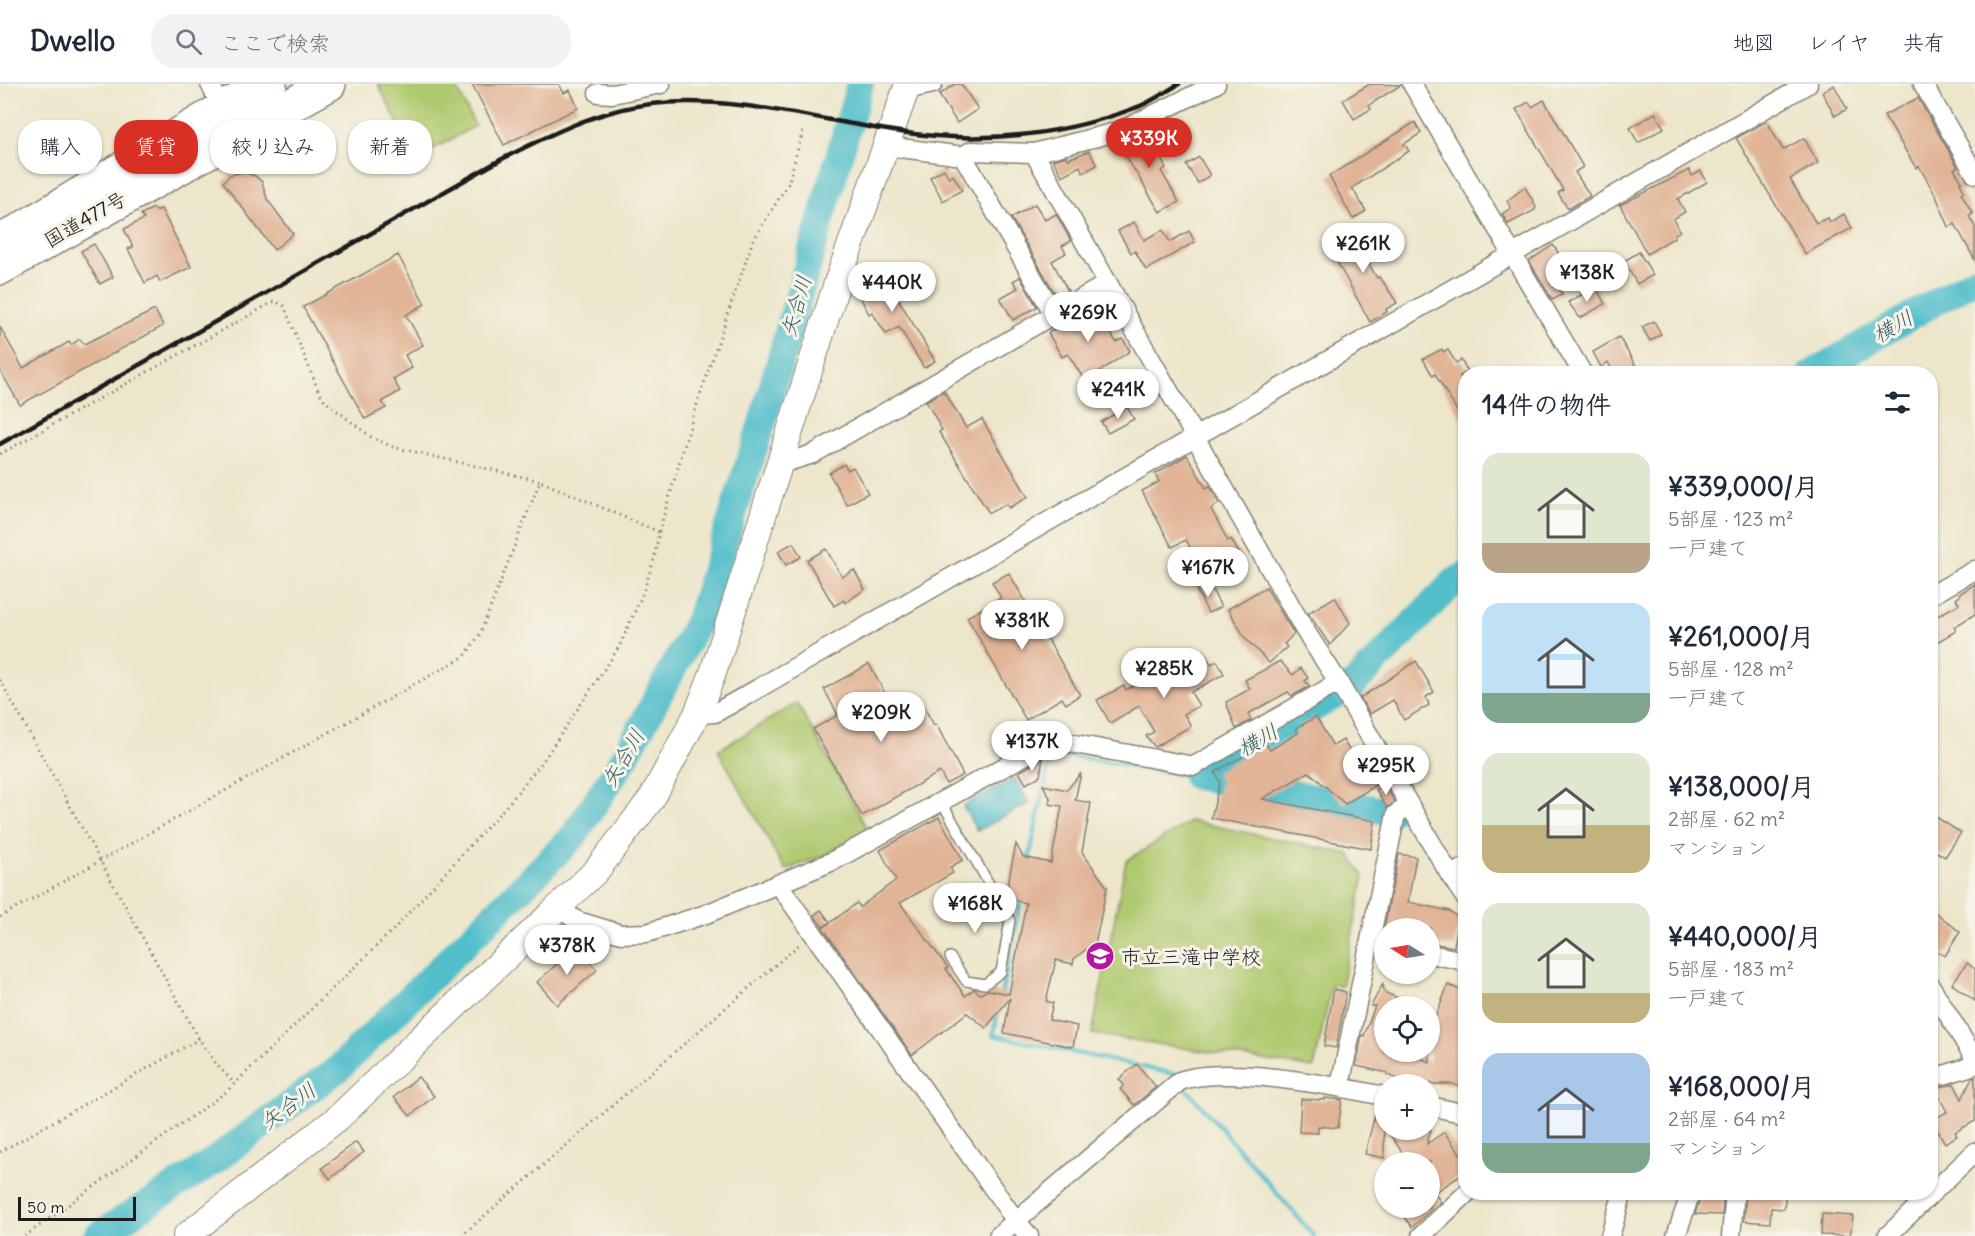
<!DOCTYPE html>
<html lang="ja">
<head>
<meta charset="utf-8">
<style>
  :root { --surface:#fff; --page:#f2f2f3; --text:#1f2937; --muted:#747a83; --line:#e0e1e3; --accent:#d93025 }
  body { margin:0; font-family:Delius,"Klee One",sans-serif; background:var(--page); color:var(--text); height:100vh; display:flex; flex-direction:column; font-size:22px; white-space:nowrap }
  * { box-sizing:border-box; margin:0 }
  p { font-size:20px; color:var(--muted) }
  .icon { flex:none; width:33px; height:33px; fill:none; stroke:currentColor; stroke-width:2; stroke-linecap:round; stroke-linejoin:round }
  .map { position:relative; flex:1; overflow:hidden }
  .details { position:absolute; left:1458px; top:282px; width:480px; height:834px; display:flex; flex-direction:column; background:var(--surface); border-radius:24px; box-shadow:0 2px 4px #0004 }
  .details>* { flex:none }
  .hud { position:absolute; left:18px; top:36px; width:570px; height:54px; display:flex; gap:12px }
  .needle { width:39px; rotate:281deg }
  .buttons { position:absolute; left:1374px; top:834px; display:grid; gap:12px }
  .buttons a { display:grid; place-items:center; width:66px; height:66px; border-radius:50%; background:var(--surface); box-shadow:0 2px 4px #0004; font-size:30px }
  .scale { position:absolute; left:18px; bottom:15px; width:118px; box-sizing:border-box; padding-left:6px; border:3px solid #1c1c1c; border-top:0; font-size:16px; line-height:21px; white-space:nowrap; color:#1c1c1c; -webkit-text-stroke:4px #f7f3e8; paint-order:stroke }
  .price { position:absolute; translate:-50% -51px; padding:0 14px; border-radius:21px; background:#fff; color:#222; font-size:20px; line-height:39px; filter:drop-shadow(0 2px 3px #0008) }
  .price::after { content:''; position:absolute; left:50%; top:36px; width:18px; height:14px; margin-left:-9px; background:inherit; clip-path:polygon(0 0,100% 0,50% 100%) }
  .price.current { background:var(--accent); color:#fff }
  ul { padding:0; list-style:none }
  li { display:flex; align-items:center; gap:18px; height:150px; padding:0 24px }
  li span { display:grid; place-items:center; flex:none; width:168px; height:120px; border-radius:18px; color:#555 }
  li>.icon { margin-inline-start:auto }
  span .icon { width:72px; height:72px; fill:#fffc; stroke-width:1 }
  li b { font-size:26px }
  h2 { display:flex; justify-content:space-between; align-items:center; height:72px; padding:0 24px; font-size:26px }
  .chip { padding:0 21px; border-radius:24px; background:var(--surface); box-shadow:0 2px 4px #0004; font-size:21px; line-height:54px }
  .chip.current { background:var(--accent); color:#fff }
  header { display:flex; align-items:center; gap:36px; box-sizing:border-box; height:84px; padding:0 30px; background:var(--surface); border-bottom:2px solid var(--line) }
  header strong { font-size:28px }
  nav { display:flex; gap:33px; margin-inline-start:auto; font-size:21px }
  .search { width:420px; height:54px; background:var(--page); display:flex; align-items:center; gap:15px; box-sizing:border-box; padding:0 21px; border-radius:24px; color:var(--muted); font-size:22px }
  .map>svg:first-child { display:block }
  .green { fill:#afc96e; stroke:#667245; stroke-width:1.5 }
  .water { fill:#51beca; stroke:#366d73; stroke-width:1.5 }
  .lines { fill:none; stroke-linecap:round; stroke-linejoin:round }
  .stream { stroke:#51beca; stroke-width:4.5 }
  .river { stroke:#51beca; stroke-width:28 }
  .building { fill:#e1b496 }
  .lane-casing { stroke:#848174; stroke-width:12 }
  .street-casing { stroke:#848174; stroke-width:21 }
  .secondary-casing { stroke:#848174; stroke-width:28 }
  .highway-casing { stroke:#848174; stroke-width:36 }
  .path { stroke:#848174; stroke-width:3; stroke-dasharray:1.5 4.5; stroke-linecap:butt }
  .lane { stroke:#fff; stroke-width:9 }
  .street { stroke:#fff; stroke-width:18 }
  .secondary { stroke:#fff; stroke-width:26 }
  .highway { stroke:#fff; stroke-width:33 }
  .rail { stroke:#1c1c1c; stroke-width:4.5 }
  .labels { text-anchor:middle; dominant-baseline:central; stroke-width:6; stroke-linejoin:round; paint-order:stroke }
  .street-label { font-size:20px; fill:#1c1c1c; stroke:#f7f3e8 }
  .poi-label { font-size:20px; fill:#1c1c1c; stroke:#f7f3e8; text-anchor:start }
  .water-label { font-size:21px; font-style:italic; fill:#315d62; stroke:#f7f3e8 }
</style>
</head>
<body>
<header>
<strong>Dwello</strong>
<div class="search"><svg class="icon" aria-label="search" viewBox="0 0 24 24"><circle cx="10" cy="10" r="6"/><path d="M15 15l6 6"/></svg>ここで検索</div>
<nav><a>地図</a><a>レイヤ</a><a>共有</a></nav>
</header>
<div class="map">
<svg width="1975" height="1152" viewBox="0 0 1975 1152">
  <rect width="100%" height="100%" fill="#f7f3e8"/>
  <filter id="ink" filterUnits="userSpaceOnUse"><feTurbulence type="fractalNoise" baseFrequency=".0167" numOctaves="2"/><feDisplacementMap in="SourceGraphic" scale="12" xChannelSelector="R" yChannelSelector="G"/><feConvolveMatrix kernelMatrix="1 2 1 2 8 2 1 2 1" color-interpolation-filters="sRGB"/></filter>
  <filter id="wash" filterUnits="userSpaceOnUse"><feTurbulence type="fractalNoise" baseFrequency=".008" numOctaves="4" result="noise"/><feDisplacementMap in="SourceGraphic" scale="24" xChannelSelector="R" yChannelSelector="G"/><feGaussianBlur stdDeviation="1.35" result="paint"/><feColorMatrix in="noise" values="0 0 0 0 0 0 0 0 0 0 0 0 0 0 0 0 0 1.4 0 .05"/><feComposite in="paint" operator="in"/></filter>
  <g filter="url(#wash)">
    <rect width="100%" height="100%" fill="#ede6cb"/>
    <!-- green -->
    <g class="green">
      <polygon points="378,0 455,0 475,42 416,75"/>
      <polygon points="797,619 868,746 825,771 785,786 718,666"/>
      <polygon points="1191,737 1349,770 1364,792 1342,902 1332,900 1314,984 1092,950 1126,777"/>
    </g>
    <!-- water -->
    <polygon class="water" points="1015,694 1029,719 977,747 963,722"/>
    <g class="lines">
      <!-- stream -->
      <g class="stream">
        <polyline points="1028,780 1051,669 1196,692"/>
        <polyline points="1001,912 1022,812"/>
        <polyline points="998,926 993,951 1179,991"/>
        <polyline points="1185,1003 1314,1152"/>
      </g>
      <!-- river -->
      <g class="river">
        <polyline points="1811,290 1975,195"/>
        <polyline points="1390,728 1196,692 1353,601 1454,498 1466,491"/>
        <polyline points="97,1152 207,1082 339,984 573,753 624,675 699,536 763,336 860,0"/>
      </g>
    </g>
    <g id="blocks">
      <!-- building -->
      <g class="building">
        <polygon points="472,0 559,0 564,9 570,6 578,24 504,61"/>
        <polygon points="955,0 961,0 978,25 957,39 939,11"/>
        <polygon points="1370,0 1401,1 1369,21 1371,25 1354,35 1343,16"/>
        <polygon points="1834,1 1847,25 1835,32 1822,8"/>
        <polygon points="1918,14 1958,83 1954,85 1962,98 1960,99 1964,107 1961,109 1973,130 1969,132 1975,143 1975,176 1955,140 1949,143 1936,112 1919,82 1916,84 1884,31"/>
        <polygon points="1544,16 1583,83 1575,88 1590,112 1568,125 1558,109 1563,106 1516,25 1529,18 1532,23"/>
        <polygon points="1655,29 1664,44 1638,59 1630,44"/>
        <polygon points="1767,37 1783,66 1804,54 1818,79 1790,95 1816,139 1828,134 1830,138 1844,130 1852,144 1805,170 1736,54"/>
        <polygon points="1415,38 1421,49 1404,60 1409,67 1352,104 1366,127 1353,135 1329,92"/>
        <polygon points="1146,47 1166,84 1161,87 1179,118 1160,128 1118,59"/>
        <polygon points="65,54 78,79 65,85 53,60"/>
        <polygon points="1089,67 1097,81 1083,89 1080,82 1062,92 1053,76 1066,72 1068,75"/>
        <polygon points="1199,73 1210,91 1198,99 1186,81"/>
        <polygon points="944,85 949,94 953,91 962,106 943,117 930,93"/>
        <polygon points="1689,86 1692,92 1701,87 1707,98 1678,115 1685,128 1673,135 1680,147 1674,151 1675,153 1647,170 1620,121"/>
        <polygon points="243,88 255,92 262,98 267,115 293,150 274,166 223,98 230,91"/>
        <polygon points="1525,103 1536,122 1535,126 1508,140 1502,130 1511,124 1507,117"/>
        <polygon points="1035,120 1045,136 1056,130 1071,157 1062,162 1066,169 1052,177 1068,207 1057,213 1011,134"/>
        <polygon points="154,124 156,127 161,125 191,183 160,198 157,192 145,199 128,165 133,163 124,145 144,135 141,130"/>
        <polygon points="1134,138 1144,156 1163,146 1170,158 1189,147 1195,158 1146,186 1135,167 1131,169 1118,147"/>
        <polygon points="1365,143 1378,165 1365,173 1377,194 1379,193 1384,199 1397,219 1386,225 1387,228 1370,238 1330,165"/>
        <polygon points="94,160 113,193 100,200 81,167"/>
        <polygon points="1553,161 1566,181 1551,191 1562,210 1552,215 1529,177"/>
        <polygon points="1639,168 1653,191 1637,200 1624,177"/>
        <polygon points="398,171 425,220 406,231 423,261 405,271 412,284 393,295 400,307 382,318 386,324 365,335 303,223"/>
        <polygon points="880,184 935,277 924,284 899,243 886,250 872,228 869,230 859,211 864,192"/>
        <polygon points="1020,193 1037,223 1013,236 1000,214 1018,204 1013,197"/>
        <polygon points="1596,203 1605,220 1580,234 1568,218"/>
        <polygon points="1095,222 1116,258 1123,255 1130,267 1085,297 1068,270 1062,273 1048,249"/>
        <polygon points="155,226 163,242 20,321 0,286 0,243 23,284 69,258 71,261 80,255 84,260"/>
        <polygon points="1654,237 1661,250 1650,257 1642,243"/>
        <polygon points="1619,253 1637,284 1628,290 1614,290 1608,278 1601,283 1593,268"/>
        <polygon points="1442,265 1443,268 1448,266 1456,279 1461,276 1467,287 1460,292 1466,302 1466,342 1435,290 1433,292 1423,275"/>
        <polygon points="944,307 966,344 982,335 1028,413 1009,424 1006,420 989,429 939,348 942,346 926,317"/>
        <polygon points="1127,323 1134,335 1108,349 1101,338"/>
        <polygon points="1187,371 1206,404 1210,402 1219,419 1211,425 1228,457 1231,455 1242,474 1208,494 1186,456 1172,463 1142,407 1159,398 1155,390"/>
        <polygon points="844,380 848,386 853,383 868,409 847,421 829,389"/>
        <polygon points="793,459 801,473 786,481 778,467"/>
        <polygon points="826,465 842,493 854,486 865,505 845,519 844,516 834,522 807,476"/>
        <polygon points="1009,489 1080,611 1066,620 1062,614 1026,636 967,533 1001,514 992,498"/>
        <polygon points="1208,498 1221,523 1208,529 1196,505"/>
        <polygon points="1975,500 1975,530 1954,543 1956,547 1930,562 1930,536 1959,520 1956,515 1960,512 1959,510"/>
        <polygon points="1266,503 1294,550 1284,560 1287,563 1269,579 1245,554 1228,525"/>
        <polygon points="1335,513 1350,539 1330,561 1308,529"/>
        <polygon points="1203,566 1211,580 1217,577 1224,590 1191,608 1199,622 1184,630 1191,642 1155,663 1146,652 1154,648 1139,622 1110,639 1097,616 1124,602 1126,606 1154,590 1159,600 1191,582 1187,575"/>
        <polygon points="1280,577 1293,591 1301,584 1308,594 1305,597 1310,602 1292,612 1288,608 1248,630 1251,636 1236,645 1226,618 1250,605 1245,596"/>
        <polygon points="1416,577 1434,608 1426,613 1429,621 1404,636 1393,616 1370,630 1360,614"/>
        <polygon points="869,580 899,635 923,621 934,641 936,640 963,691 946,700 940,688 862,732 813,645 838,631 824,605"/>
        <polygon points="1316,633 1333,662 1343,656 1360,684 1371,678 1383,697 1345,720 1309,688 1262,715 1375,737 1371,765 1211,734 1220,698 1215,688 1258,664 1267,661 1270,666 1298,649 1296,644"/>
        <polygon points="1043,674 1040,692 1026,700 1019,688"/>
        <polygon points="1081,689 1075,716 1091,719 1082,768 1107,803 1094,865 1088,864 1074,875 1073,880 1056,876 1046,917 1053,919 1049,936 1077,942 1073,963 1004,949 1010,914 986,944 967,929 912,971 823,844 857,819 860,823 896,796 880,766 939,733 963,776 950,783 953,789 900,819 948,884 946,885 965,912 974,905 980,910 988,906 1009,910 1026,819 1005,814 1016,760 1023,773 1051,779 1062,722 1049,720 1050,714 1043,701 1067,706"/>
        <polygon points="1385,701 1395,718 1387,724 1376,706"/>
        <polygon points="1930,729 1961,749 1945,773 1930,764"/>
        <polygon points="1399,770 1416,773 1408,818 1449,827 1459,834 1454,863 1430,859 1430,844 1384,844"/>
        <polygon points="1930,824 1960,848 1945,872 1930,863"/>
        <polygon points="821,826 830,838 823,843 814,831"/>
        <polygon points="576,863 597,886 557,921 537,898"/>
        <polygon points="1967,879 1975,885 1975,917 1952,900"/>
        <polygon points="1383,900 1384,908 1415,922 1384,922 1384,968 1402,968 1430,978 1430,935 1434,937 1448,901 1466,908 1466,1006 1453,1000 1412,1000 1387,991 1388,989 1356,982 1362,951 1364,952 1375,922 1371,922"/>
        <polygon points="1334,905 1346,908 1336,964 1324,962"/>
        <polygon points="1137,980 1156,1003 1134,1021 1120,1005 1124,1001 1119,995"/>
        <polygon points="418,993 434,1012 410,1032 394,1013"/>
        <polygon points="1975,993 1975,1037 1955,1048 1957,1052 1945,1059 1932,1036 1947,1028 1935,1004 1954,1000 1962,1015 1972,994"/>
        <polygon points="1325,1014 1342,1016 1338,1044 1318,1042 1318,1049 1299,1048 1301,1015 1325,1016"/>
        <polygon points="1377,1022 1384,1023 1384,1074 1365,1070"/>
        <polygon points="1387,1046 1431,1046 1427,1060 1444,1048 1466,1077 1466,1088 1434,1109 1441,1118 1412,1143 1398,1124 1430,1124 1430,1078 1400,1078 1406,1074"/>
        <polygon points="356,1058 364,1068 330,1095 322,1084"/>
        <polygon points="1702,1108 1724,1108 1722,1131 1695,1130"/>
        <polygon points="1746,1108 1786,1108 1784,1125 1771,1124 1770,1139 1744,1137"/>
        <polygon points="1822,1130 1853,1132 1850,1152 1821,1151"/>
      </g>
    </g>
  </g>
  <g filter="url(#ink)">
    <use href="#blocks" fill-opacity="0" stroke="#848174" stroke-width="1.5"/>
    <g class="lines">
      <!-- lane casing -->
      <g class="lane-casing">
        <polyline id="lane" points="941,717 1010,836 1001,888 985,900 966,897 950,873"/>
      </g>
      <!-- street casing -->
      <g class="street-casing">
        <g id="street">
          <polyline points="210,0 222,25"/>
          <polyline points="1412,0 1583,290"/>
          <polyline points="1923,0 1975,90"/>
          <polyline points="906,6 933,0"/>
          <polyline points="598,9 612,10 661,0"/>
          <polyline points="885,62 963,72 971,67 1034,69 1304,545 1339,599 1450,791 1466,783"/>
          <polyline points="1034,69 1120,47 1216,0"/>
          <polyline points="963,72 1055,232"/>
          <polyline points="781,380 813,370 1108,199"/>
          <polyline points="1930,512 1975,486"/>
          <polyline points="697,630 715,629 745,612 1808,0"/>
          <polyline points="1450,791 1466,815"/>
          <polyline points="779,801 1016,1137 1029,1152"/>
          <polyline points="559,825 578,837 621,850 647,849 706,830 833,777 1053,656 1194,682 1339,598"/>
          <polyline points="1430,870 1460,876 1466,881"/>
          <polyline points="1930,901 1975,975"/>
          <polyline points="1930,990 1944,991 1975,981"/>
          <polyline points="1340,1002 1396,730 1409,722"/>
          <polyline points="1430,1022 1466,1030"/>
          <path d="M998,1152l182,-155c45,-16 156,5 204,15"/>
          <polyline points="1421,1152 1468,1108"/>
          <polyline points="1610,1152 1623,1108"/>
          <polyline points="1676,1152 1691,1108"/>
          <polyline points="1731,1152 1735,1108"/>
          <polyline points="1887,1152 1975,1068"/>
        </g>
      </g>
      <!-- secondary casing -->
      <g class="secondary-casing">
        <polyline id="secondary" points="186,1152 338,1034 596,787 652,714 697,630 713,589 837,199 908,0"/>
      </g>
      <!-- highway casing -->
      <g class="highway-casing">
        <g id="highway">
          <polyline points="0,158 222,25 270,0"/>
          <polyline points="0,184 329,0"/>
        </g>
      </g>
      <!-- path -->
      <g class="path">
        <polyline points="0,370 275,217 284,222 319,308 326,318 371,353 393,363 540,397"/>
        <polyline points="659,448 695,326 753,156 788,100 804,43"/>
        <polyline points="0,596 199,955 217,981 233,998"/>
        <polyline points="0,833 465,572 480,550 540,397 659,448 654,475 643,509 619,563 543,677 508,720 393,846 226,1008 25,1152"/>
        <polyline points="0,1068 199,955"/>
        <polyline points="461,1152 801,859"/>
      </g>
      <!-- lane -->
      <use href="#lane" class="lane"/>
      <!-- street -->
      <use href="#street" class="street"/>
      <!-- secondary -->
      <use href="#secondary" class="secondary"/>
      <!-- highway -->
      <use href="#highway" class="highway"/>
      <!-- rail -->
      <path class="rail" d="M0,360l502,-285c47,-24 96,-49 149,-55 82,-9 162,15 242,27 82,13 165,6 242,-23 15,-5 30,-16 44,-24"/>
    </g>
  </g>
  <!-- icons -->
  <defs>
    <g id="school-disc" transform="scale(1.5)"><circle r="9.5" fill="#b5179e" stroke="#f7f3e8"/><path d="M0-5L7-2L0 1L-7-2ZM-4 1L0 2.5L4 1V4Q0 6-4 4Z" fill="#fff"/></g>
  </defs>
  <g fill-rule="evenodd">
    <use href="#school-disc" x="1100" y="872"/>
  </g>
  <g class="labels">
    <!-- street labels -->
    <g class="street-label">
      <text transform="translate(85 135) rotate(-30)">国道477号</text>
    </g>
    <!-- poi labels -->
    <g class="poi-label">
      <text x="1121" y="872">市立三滝中学校</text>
    </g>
    <!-- water labels -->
    <g class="water-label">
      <text transform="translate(796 222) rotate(-74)">矢合川</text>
      <text transform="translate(1893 242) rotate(-30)">横川</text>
      <text transform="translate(1258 656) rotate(-30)">横川</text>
      <text transform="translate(623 674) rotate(-59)">矢合川</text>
      <text transform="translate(288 1022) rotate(-37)">矢合川</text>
    </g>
  </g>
</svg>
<div class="buttons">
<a><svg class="needle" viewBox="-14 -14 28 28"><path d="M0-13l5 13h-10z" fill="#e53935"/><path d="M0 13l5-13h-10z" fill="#747a83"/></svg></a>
<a><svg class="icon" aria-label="locate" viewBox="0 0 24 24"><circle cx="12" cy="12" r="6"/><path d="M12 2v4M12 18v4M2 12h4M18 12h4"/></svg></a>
<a>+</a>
<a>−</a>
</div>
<div class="scale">50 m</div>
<b class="price current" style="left:1149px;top:85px">¥339K</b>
<b class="price" style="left:1363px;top:190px">¥261K</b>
<b class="price" style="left:1587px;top:219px">¥138K</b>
<b class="price" style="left:892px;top:229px">¥440K</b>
<b class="price" style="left:1088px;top:259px">¥269K</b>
<b class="price" style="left:1118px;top:336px">¥241K</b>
<b class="price" style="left:1208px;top:514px">¥167K</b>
<b class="price" style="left:1022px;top:567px">¥381K</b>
<b class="price" style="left:1164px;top:615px">¥285K</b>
<b class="price" style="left:881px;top:659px">¥209K</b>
<b class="price" style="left:1032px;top:688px">¥137K</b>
<b class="price" style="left:1386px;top:712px">¥295K</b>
<b class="price" style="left:975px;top:850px">¥168K</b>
<b class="price" style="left:567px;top:892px">¥378K</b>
<div class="hud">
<a class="chip">購入</a>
<a class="chip current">賃貸</a>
<a class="chip">絞り込み</a>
<a class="chip">新着</a>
</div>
<section class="details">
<h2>14件の物件<svg class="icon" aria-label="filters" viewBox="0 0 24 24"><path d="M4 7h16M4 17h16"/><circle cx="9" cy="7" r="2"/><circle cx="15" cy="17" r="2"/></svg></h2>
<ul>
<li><span style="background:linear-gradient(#dfe7d0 75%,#b9a48a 0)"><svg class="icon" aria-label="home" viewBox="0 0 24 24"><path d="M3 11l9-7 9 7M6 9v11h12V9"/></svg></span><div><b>¥339,000/月</b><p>5部屋 · 123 m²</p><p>一戸建て</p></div></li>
<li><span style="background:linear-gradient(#bfe0f5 75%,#7fa58c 0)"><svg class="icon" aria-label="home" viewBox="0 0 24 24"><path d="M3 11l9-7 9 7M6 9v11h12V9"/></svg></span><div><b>¥261,000/月</b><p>5部屋 · 128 m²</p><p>一戸建て</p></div></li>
<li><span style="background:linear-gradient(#dfe7d0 60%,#c2b280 0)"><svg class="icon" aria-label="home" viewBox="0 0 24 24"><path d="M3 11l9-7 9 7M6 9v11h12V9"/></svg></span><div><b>¥138,000/月</b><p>2部屋 · 62 m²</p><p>マンション</p></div></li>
<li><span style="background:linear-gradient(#dfe7d0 75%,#c2b280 0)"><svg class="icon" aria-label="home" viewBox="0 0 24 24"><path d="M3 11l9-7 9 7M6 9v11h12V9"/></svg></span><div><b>¥440,000/月</b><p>5部屋 · 183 m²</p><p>一戸建て</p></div></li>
<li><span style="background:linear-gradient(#a9c7e8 75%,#7fa58c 0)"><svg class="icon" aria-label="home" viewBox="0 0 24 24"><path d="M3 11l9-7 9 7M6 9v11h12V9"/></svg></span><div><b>¥168,000/月</b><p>2部屋 · 64 m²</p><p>マンション</p></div></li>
</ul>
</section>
</div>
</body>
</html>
